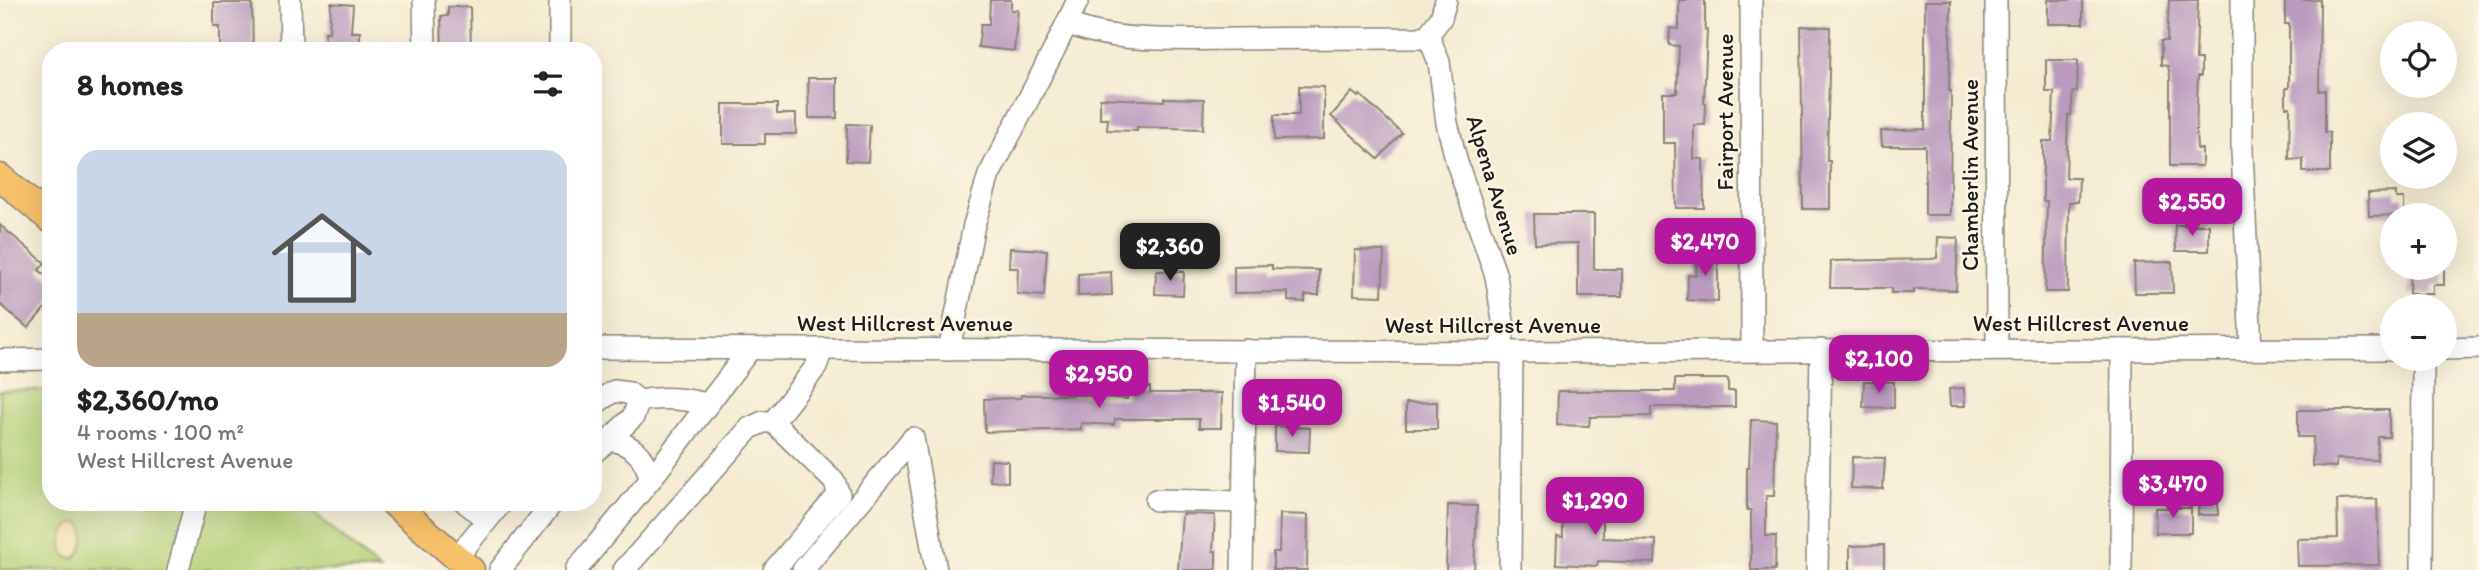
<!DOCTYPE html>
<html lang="en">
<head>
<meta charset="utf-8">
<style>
  :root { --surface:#fff; --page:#f2f2f2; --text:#222; --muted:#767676; --accent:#b5179e }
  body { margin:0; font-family:Itim,sans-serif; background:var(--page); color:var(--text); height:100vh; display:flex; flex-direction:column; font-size:26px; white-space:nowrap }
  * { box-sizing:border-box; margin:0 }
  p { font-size:23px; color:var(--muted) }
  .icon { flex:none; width:38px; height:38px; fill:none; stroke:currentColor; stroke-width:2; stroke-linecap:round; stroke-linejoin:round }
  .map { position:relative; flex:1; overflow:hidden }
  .sheet { position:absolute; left:42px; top:42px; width:560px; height:469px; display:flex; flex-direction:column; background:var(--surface); border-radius:28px; box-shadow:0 7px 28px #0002 }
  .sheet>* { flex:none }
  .buttons { position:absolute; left:2380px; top:21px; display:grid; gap:14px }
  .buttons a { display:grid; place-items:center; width:77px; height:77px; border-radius:50%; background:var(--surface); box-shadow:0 7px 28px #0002; font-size:35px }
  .price { position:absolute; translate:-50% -60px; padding:0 16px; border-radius:14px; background:var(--accent); color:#fff; font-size:23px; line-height:46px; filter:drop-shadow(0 2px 4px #0008) }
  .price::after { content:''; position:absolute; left:50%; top:42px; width:21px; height:16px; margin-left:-10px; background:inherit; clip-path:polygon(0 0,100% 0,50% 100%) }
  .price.active { background:#222; color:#fff }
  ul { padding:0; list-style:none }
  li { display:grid; align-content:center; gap:14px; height:371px; padding:0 35px }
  li span { display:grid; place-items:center; height:217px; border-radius:21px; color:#555 }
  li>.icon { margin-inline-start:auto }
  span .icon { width:126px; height:126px; fill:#fffc; stroke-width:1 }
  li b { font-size:30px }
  h2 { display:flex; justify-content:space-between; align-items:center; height:84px; padding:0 35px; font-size:30px }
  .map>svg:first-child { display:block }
  .green { fill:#b6d177; stroke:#69764a; stroke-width:2 }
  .sand { fill:#eeda9e; stroke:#857b5d; stroke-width:2 }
  .building { fill:#ba9bbe }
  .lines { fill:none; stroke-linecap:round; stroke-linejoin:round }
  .minor-casing { stroke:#888477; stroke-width:24 }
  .major-casing { stroke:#888477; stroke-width:29 }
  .minor { stroke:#fff; stroke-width:21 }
  .major { stroke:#f7c06b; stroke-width:26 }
  .labels { text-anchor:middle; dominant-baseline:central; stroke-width:5; stroke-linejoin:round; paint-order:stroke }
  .street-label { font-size:23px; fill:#1c1c1c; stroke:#fcf5e5 }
</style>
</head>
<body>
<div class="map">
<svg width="2479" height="570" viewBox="0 0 2479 570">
  <rect width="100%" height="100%" fill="#fcf5e5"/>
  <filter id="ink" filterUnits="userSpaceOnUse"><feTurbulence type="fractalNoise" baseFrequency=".0143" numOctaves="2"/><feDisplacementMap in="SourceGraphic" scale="14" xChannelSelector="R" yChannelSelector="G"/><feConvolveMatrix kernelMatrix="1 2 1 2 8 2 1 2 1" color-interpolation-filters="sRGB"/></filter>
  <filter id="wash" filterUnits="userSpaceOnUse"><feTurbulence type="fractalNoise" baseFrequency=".00686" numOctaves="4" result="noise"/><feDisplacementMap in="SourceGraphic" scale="28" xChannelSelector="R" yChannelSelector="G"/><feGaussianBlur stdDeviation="1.57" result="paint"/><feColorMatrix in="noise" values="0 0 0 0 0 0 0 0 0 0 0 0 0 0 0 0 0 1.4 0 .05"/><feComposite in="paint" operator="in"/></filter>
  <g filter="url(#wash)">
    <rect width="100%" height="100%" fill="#f4ebd2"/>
    <!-- green -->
    <polygon class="green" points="51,390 51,502 301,502 380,570 0,570 0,391"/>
    <!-- sand -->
    <path class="sand" d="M74,523h7c6,11 3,28 -6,35h-6l-5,-4c-4,-12 -2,-25 10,-31z"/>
    <g id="blocks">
      <!-- building -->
      <g class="building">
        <polygon points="990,0 1011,0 1011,10 1018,10 1014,51 978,47 981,24 989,24"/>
        <polygon points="1679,0 1705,0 1705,30 1707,30 1704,103 1706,103 1705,125 1694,125 1694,159 1703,159 1704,208 1676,208 1675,143 1663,143 1663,93 1677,93 1679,46 1669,45 1670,28 1679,29"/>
        <rect x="2048" y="0" width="35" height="24"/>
        <polygon points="2169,0 2198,0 2196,59 2201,59 2201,76 2198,76 2196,131 2197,149 2202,149 2202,166 2170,166 2170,76 2168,66 2161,65 2161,41 2167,41"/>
        <polygon points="2285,0 2320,0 2319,91 2325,90 2325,132 2330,132 2330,172 2303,172 2303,159 2289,160 2290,107 2286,107 2286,88 2289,88 2289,24 2285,24"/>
        <polygon points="1925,1 1951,1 1949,91 1951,91 1950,215 1925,215 1925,146 1882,146 1881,131 1925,129"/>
        <polygon points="214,3 252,3 253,51 220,51 220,27 214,27"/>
        <polygon points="331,3 353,5 351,32 360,32 360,51 325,51 325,32 329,32"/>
        <polygon points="448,7 470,7 471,51 442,51 441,16 448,16"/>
        <polygon points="1801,26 1830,27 1827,161 1830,161 1830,209 1803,209"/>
        <polygon points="2046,60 2078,60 2077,92 2073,92 2071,115 2068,115 2066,178 2079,178 2078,202 2069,202 2068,292 2045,292 2047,201 2043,201 2043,141 2052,141 2054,92 2046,92"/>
        <polygon points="808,78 837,78 837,118 809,118"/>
        <polygon points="1299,86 1324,87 1324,139 1274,140 1274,115 1299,115"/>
        <polygon points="1352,92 1358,97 1360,95 1402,133 1378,159 1331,116"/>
        <polygon points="1100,98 1164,101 1164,98 1204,99 1203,129 1137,127 1137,131 1107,130 1108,119 1100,119"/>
        <polygon points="723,104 777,104 777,114 796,114 796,134 765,134 765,144 723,144"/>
        <polygon points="847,124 870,125 868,162 846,161"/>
        <polygon points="2396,192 2396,198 2404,198 2404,215 2369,216 2368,193"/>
        <polygon points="1534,214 1594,214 1594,269 1622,269 1622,297 1578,297 1578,243 1535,244"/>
        <polygon points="0,225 45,263 39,270 51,280 51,301 28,328 0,304"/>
        <polygon points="2175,225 2209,225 2209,251 2176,251"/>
        <polygon points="1938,237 1958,238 1956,290 1914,289 1914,293 1891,293 1891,288 1830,288 1831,261 1932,259 1937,258"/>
        <polygon points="1010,248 1047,250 1044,296 1017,294 1018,268 1009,268"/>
        <polygon points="1697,249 1718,250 1718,302 1687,300 1688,275 1696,275"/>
        <polygon points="1355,250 1384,251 1382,296 1354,295"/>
        <polygon points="2172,262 2173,293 2135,293 2134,263"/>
        <polygon points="1272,265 1272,269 1319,270 1319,295 1305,295 1305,302 1288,301 1288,292 1234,293 1234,266"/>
        <polygon points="2410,268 2444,268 2444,285 2433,285 2433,294 2409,294"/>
        <polygon points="1156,271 1184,272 1183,295 1155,294"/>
        <polygon points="1111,272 1112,295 1078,296 1078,274"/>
        <polygon points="1675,379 1728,379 1728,391 1735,391 1735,407 1651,407 1651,416 1590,417 1589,426 1557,425 1558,391 1675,391"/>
        <polygon points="1864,381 1894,382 1894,408 1863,407"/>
        <polygon points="1127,387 1150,387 1150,393 1222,393 1221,428 1199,428 1199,419 1115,419 1114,425 1081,423 1081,429 985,432 984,399 1021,398 1021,395 1080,395 1127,399"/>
        <polygon points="1964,388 1965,406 1950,406 1949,389"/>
        <polygon points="1437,402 1437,429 1406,429 1406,403"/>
        <polygon points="2298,410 2389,410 2389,437 2378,437 2377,460 2336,459 2336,467 2312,466 2313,437 2298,437"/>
        <polygon points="1751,420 1776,421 1774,496 1766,496 1766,536 1776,536 1775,570 1751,570 1751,510 1747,510 1747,468 1749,468"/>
        <polygon points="1275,426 1310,428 1309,452 1275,451"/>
        <polygon points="1852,457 1885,458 1883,489 1851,488"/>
        <polygon points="991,460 1008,461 1008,482 990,481"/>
        <polygon points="1562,496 1603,496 1603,538 1656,540 1655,563 1598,561 1597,566 1556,564 1557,536 1563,537"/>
        <polygon points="2199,496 2218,497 2218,515 2198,515"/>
        <polygon points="2377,499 2379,565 2298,566 2297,539 2338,538 2337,500"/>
        <polygon points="1448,505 1477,506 1474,570 1446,570"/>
        <polygon points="2155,508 2191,508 2191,533 2156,533"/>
        <polygon points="1182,514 1215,515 1213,551 1216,551 1216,570 1178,570"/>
        <polygon points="1280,514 1308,515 1307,570 1273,570 1273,552 1279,552"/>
        <polygon points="1884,545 1884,570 1850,570 1850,546"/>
      </g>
    </g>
  </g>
  <g filter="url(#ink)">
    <use href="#blocks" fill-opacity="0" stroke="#888477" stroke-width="2"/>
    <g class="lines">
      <!-- minor casing -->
      <g class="minor-casing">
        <g id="minor">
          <polyline points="290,0 291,51"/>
          <polyline points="424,0 425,51"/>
          <polyline points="560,0 560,51"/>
          <polyline points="1751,0 1752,350"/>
          <polyline points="1996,0 1997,349"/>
          <polyline points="2242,0 2242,150 2251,349"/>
          <path d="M1067,23c46,21 119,16 170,16 61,-1 121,-1 182,-1l9,-3"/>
          <polyline points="1428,35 1439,62 1447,123 1457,163 1496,276 1503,321 1502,352"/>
          <polyline points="1428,35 1441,18 1446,0"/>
          <polyline points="593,348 1512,352 2392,349"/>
          <polyline points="2445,349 2479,348"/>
          <polyline points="949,350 974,225 989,175 1054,50 1078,0"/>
          <polyline points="0,360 51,359"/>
          <path d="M639,401c24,-5 45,-2 69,3"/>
          <polyline points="593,405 614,391 629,393 639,401 633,417 610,439"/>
          <polyline points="773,422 816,367 822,349"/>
          <polyline points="651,479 750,349"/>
          <polyline points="1156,500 1244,502"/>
          <polyline points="465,502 487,520"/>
          <polyline points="457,557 502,502"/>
          <polyline points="178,570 196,502"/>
          <polyline points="500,570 553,502"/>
          <path d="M576,570l75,-91c-8,-25 -17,-33 -41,-40l-17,14"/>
          <polyline points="624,570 750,428 763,422 773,422 834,481 839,494 774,570"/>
          <polyline points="803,570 913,438 936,570"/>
          <polyline points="1242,570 1246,350"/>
          <polyline points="1510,570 1512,352"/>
          <polyline points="1817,570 1821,350"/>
          <polyline points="2121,570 2122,350"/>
          <polyline points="2422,570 2423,359"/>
        </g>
      </g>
      <!-- major casing -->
      <g class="major-casing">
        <g id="major">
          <polyline points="0,177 51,220"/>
          <polyline points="392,502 471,570"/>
        </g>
      </g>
      <!-- minor -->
      <use href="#minor" class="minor"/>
      <!-- major -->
      <use href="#major" class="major"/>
    </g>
  </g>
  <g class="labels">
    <!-- street labels -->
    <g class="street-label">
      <text transform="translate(1725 112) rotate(-90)">Fairport Avenue</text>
      <text transform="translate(1970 175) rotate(-90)">Chamberlin Avenue</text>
      <text transform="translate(1495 185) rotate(73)">Alpena Avenue</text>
      <text x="905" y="323">West Hillcrest Avenue</text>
      <text x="2081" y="323">West Hillcrest Avenue</text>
      <text x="1493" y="325">West Hillcrest Avenue</text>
    </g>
  </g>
</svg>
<div class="buttons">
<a><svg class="icon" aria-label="locate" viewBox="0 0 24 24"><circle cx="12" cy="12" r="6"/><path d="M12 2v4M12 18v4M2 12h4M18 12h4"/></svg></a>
<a><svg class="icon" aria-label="layers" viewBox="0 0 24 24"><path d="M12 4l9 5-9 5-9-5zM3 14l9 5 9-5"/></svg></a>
<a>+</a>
<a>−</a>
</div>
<b class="price" style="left:2192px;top:238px">$2,550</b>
<b class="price" style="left:1705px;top:278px">$2,470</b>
<b class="price active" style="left:1170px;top:283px">$2,360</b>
<b class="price" style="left:1879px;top:395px">$2,100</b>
<b class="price" style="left:1099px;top:410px">$2,950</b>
<b class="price" style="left:1292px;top:439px">$1,540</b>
<b class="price" style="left:2173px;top:520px">$3,470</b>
<b class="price" style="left:1595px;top:537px">$1,290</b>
<section class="sheet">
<h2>8 homes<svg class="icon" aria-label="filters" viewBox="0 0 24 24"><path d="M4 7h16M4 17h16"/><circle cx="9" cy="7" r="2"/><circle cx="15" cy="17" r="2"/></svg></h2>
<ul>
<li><span style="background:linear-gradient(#c9d6e8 75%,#b9a48a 0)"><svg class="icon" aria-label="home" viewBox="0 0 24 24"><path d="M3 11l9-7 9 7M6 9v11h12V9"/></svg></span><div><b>$2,360/mo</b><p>4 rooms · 100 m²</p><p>West Hillcrest Avenue</p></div></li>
</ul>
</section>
</div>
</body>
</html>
